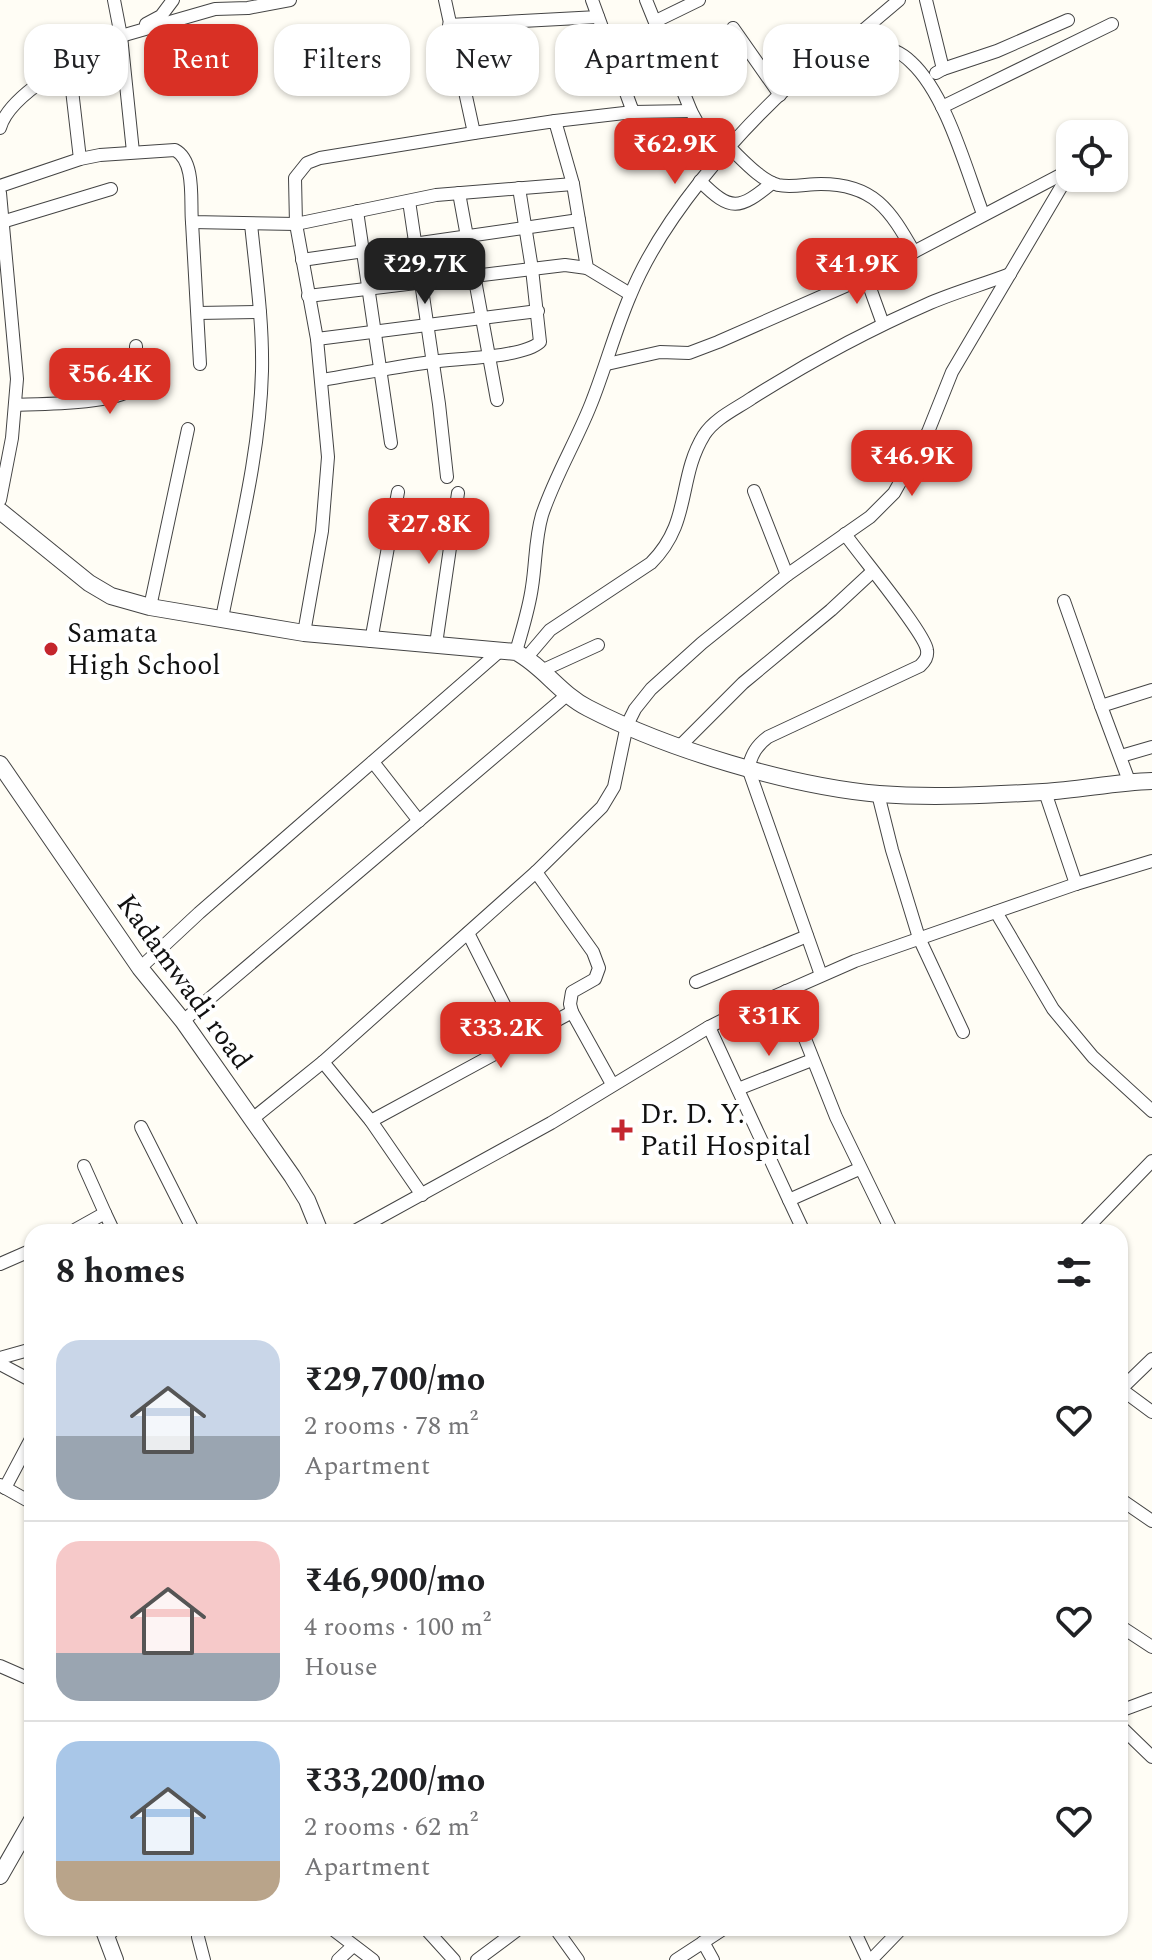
<!DOCTYPE html>
<html lang="en">
<head>
<meta charset="utf-8">
<style>
  :root { --surface:#fff; --page:#f2f2f2; --text:#202124; --muted:#757577; --line:#e0e0e0; --accent:#d93025 }
  body { margin:0; font-family:Spectral,serif; background:var(--page); color:var(--text); height:100vh; display:flex; flex-direction:column; font-size:30px; white-space:nowrap }
  * { box-sizing:border-box; margin:0 }
  p { font-size:26px; color:var(--muted) }
  .icon { flex:none; width:44px; height:44px; fill:none; stroke:currentColor; stroke-width:2; stroke-linecap:round; stroke-linejoin:round }
  .map { position:relative; flex:1; overflow:hidden }
  .panel { position:absolute; left:24px; top:1224px; width:1104px; height:712px; display:flex; flex-direction:column; background:var(--surface); border-radius:24px; box-shadow:0 2px 6px #0004 }
  .panel>* { flex:none }
  .top-card { position:absolute; left:24px; top:24px; width:1104px; height:72px; display:flex; gap:16px }
  .tools { position:absolute; left:1056px; top:120px; display:grid; gap:16px }
  .tools a { display:grid; place-items:center; width:72px; height:72px; border-radius:16px; background:var(--surface); box-shadow:0 2px 6px #0004; font-size:40px }
  .price { position:absolute; translate:-50% -68px; padding:0 18px; border-radius:16px; background:var(--accent); color:#fff; font-size:26px; line-height:52px; filter:drop-shadow(0 2px 4px #0008) }
  .price::after { content:''; position:absolute; left:50%; top:48px; width:24px; height:18px; margin-left:-12px; background:inherit; clip-path:polygon(0 0,100% 0,50% 100%) }
  .price.on { background:#222; color:#fff }
  ul { padding:0; list-style:none }
  li { display:flex; align-items:center; gap:24px; height:200px; padding:0 32px }
  li+li { border-top:2px solid var(--line) }
  li span { display:grid; place-items:center; flex:none; width:224px; height:160px; border-radius:24px; color:#555 }
  li>.icon { margin-inline-start:auto }
  span .icon { width:96px; height:96px; fill:#fffc; stroke-width:1 }
  li b { font-size:34px }
  h2 { display:flex; justify-content:space-between; align-items:center; height:96px; padding:0 32px; font-size:34px }
  .chip { padding:0 28px; border-radius:24px; background:var(--surface); box-shadow:0 2px 6px #0004; font-size:28px; line-height:72px }
  .chip.on { background:var(--accent); color:#fff }
  .map>svg:first-child { display:block }
  .lines { fill:none; stroke-linecap:round; stroke-linejoin:round }
  .minor-casing { stroke:#444; stroke-width:14 }
  .tertiary-casing { stroke:#444; stroke-width:18 }
  .minor { stroke:#fff; stroke-width:12 }
  .tertiary { stroke:#fff; stroke-width:16 }
  .poi-dot { fill:#c4262e; stroke:#fff; stroke-width:3 }
  .labels { text-anchor:middle; dominant-baseline:central; stroke-width:8; stroke-linejoin:round; paint-order:stroke }
  .poi-label { font-size:28px; fill:#111; stroke:#fff; text-anchor:start }
  .street-label { font-size:28px; fill:#111; stroke:#fff }
</style>
</head>
<body>
<div class="map">
<svg width="1152" height="1960" viewBox="0 0 1152 1960">
  <rect width="100%" height="100%" fill="#fffdf5"/>
  <g class="lines">
    <!-- minor casing -->
    <g class="minor-casing">
      <g id="minor">
        <polyline points="445,0 474,133 555,121 573,184 587,268 630,294"/>
        <polyline points="592,0 633,112 691,111"/>
        <polyline points="646,0 691,111 718,161"/>
        <polyline points="926,0 943,69 936,73"/>
        <polyline points="656,21 699,0"/>
        <polyline points="146,24 161,16 173,0"/>
        <polyline points="449,25 598,17"/>
        <polyline points="733,28 780,95"/>
        <polyline points="121,36 215,9 248,8 290,0"/>
        <polyline points="121,36 133,152"/>
        <polyline points="847,44 899,0"/>
        <polyline points="69,64 80,159"/>
        <polyline points="943,69 997,51 1068,20"/>
        <polyline points="942,107 1112,24"/>
        <polyline points="555,121 633,112"/>
        <path d="M0,128c10,-37 88,-75 121,-92l-7,-36"/>
        <path d="M729,147c13,12 31,33 49,38 13,3 29,-1 43,-1 53,0 69,26 93,68"/>
        <path d="M700,181c31,31 39,29 72,2"/>
        <path d="M0,186l80,-27 20,-4 75,-5c21,11 15,52 17,72l104,2 140,-29 137,-11"/>
        <polyline points="0,193 17,379 12,438 0,500"/>
        <polyline points="459,193 497,400"/>
        <polyline points="409,201 439,404 447,477"/>
        <polyline points="357,211 391,443"/>
        <polyline points="2,222 111,189"/>
        <polyline points="192,222 200,364"/>
        <polyline points="302,260 579,220"/>
        <polyline points="866,277 883,324"/>
        <polyline points="308,296 565,265 587,268"/>
        <polyline points="198,313 260,312"/>
        <polyline points="317,339 538,311"/>
        <polyline points="607,364 660,352 689,353 718,342 866,277 1070,170"/>
        <path d="M322,380c36,-6 73,-13 109,-18 25,-4 92,-4 109,-20l-8,-73 -13,-81"/>
        <path d="M15,405c22,-1 102,-1 116,-16 9,-10 5,-30 5,-43"/>
        <polyline points="754,491 787,575"/>
        <polyline points="1064,601 1101,706"/>
        <polyline points="150,607 188,429"/>
        <path d="M222,618c16,-81 38,-164 40,-247 1,-49 -6,-98 -11,-147"/>
        <polyline points="304,633 322,531 328,457 317,339 296,224 295,178 307,163 320,158 474,133"/>
        <polyline points="371,641 398,492"/>
        <polyline points="436,644 458,493"/>
        <path d="M516,652c6,-22 13,-43 16,-65 4,-25 3,-48 10,-72 13,-39 34,-73 49,-111 14,-35 24,-73 39,-108 31,-77 103,-159 164,-215 25,-23 44,-40 79,-36 15,2 27,6 38,17 35,32 55,107 72,152"/>
        <path d="M527,657l23,-27 101,-67c41,-41 26,-84 53,-128 11,-17 32,-26 48,-37 57,-36 116,-68 178,-95 26,-11 54,-19 80,-29"/>
        <polyline points="541,671 598,645"/>
        <polyline points="680,746 743,683 831,610 872,572"/>
        <polyline points="1121,756 1152,747"/>
        <polyline points="373,762 419,821"/>
        <polyline points="1129,781 1101,706 1152,690"/>
        <polyline points="1045,792 1076,884"/>
        <polyline points="878,794 892,850 919,938 963,1032"/>
        <polyline points="536,872 593,952 599,968 595,979 572,992 570,1004 572,1012"/>
        <polyline points="996,912 1053,1009 1093,1057 1152,1111"/>
        <polyline points="468,933 521,1038"/>
        <polyline points="140,968 199,913 501,650"/>
        <path d="M821,975l-73,-207c4,-14 8,-22 20,-31l152,-71c5,-5 8,-9 7,-16 -2,-17 -68,-96 -82,-116"/>
        <polyline points="696,982 807,936"/>
        <polyline points="786,991 836,1117 892,1232"/>
        <polyline points="183,1021 567,695"/>
        <polyline points="709,1027 789,1200"/>
        <polyline points="323,1062 536,872 602,807 614,787 627,725 635,709 651,689 702,643 787,575 870,517 894,493 928,432 952,372 1070,172"/>
        <polyline points="738,1089 812,1060"/>
        <polyline points="251,1120 323,1062 371,1121 422,1195"/>
        <polyline points="371,1121 572,1012 612,1084"/>
        <polyline points="141,1127 194,1232"/>
        <polyline points="105,1213 114,1232"/>
        <polyline points="71,1232 105,1213 84,1166"/>
        <polyline points="353,1232 551,1123 709,1027 739,1012 855,961 1076,884 1152,861"/>
        <polyline points="804,1232 789,1200 859,1169"/>
        <polyline points="1083,1232 1152,1161"/>
        <polyline points="0,1264 32,1250"/>
        <polyline points="0,1358 32,1349"/>
        <polyline points="0,1364 32,1381"/>
        <polyline points="1121,1389 1152,1412"/>
        <polyline points="1120,1390 1152,1359"/>
        <polyline points="0,1485 32,1503"/>
        <polyline points="5,1488 32,1437"/>
        <polyline points="1120,1499 1152,1521"/>
        <polyline points="1120,1626 1152,1647"/>
        <polyline points="0,1666 32,1680"/>
        <polyline points="1120,1711 1152,1699"/>
        <polyline points="1120,1726 1152,1757"/>
        <polyline points="199,1928 198,1937 204,1960"/>
        <polyline points="331,1928 373,1960"/>
        <polyline points="425,1928 454,1960"/>
        <polyline points="555,1928 578,1960"/>
        <polyline points="853,1928 868,1960"/>
        <polyline points="107,1936 116,1928"/>
        <polyline points="703,1942 713,1960"/>
        <polyline points="338,1960 353,1946"/>
        <polyline points="477,1960 520,1928"/>
        <polyline points="676,1960 725,1928"/>
        <polyline points="871,1960 902,1928"/>
      </g>
    </g>
    <!-- tertiary casing -->
    <g class="tertiary-casing">
      <g id="tertiary">
        <path d="M0,511l89,72 22,13 39,11 154,26 212,19c27,14 44,42 72,56 79,41 201,78 291,86 53,4 110,1 164,-2 37,-2 72,-10 109,-11"/>
        <polyline points="0,764 140,968 183,1021 292,1176 307,1200 320,1232"/>
        <polyline points="0,1876 32,1820"/>
        <polyline points="103,1928 115,1960"/>
      </g>
    </g>
    <!-- minor -->
    <use href="#minor" class="minor"/>
    <!-- tertiary -->
    <use href="#tertiary" class="tertiary"/>
  </g>
  <!-- markers -->
  <g class="poi-dot">
    <circle cx="51" cy="649" r="8"/>
    <path d="M618 1118h8v8h8v8h-8v8h-8v-8h-8v-8h8z"/>
  </g>
  <g class="labels">
    <!-- poi labels -->
    <g class="poi-label">
      <text x="67" y="633">Samata<tspan x="67" dy="32">High School</tspan></text>
      <text x="640" y="1114">Dr. D. Y.<tspan x="640" dy="32">Patil Hospital</tspan></text>
    </g>
    <!-- street labels -->
    <g class="street-label">
      <text transform="translate(184 982) rotate(54)">Kadamwadi road</text>
    </g>
  </g>
</svg>
<div class="tools">
<a><svg class="icon" aria-label="locate" viewBox="0 0 24 24"><circle cx="12" cy="12" r="6"/><path d="M12 2v4M12 18v4M2 12h4M18 12h4"/></svg></a>
</div>
<b class="price" style="left:675px;top:186px">₹62.9K</b>
<b class="price on" style="left:425px;top:306px">₹29.7K</b>
<b class="price" style="left:857px;top:306px">₹41.9K</b>
<b class="price" style="left:110px;top:416px">₹56.4K</b>
<b class="price" style="left:912px;top:498px">₹46.9K</b>
<b class="price" style="left:429px;top:566px">₹27.8K</b>
<b class="price" style="left:769px;top:1058px">₹31K</b>
<b class="price" style="left:501px;top:1070px">₹33.2K</b>
<div class="top-card">
<a class="chip">Buy</a>
<a class="chip on">Rent</a>
<a class="chip">Filters</a>
<a class="chip">New</a>
<a class="chip">Apartment</a>
<a class="chip">House</a>
</div>
<section class="panel">
<h2>8 homes<svg class="icon" aria-label="filters" viewBox="0 0 24 24"><path d="M4 7h16M4 17h16"/><circle cx="9" cy="7" r="2"/><circle cx="15" cy="17" r="2"/></svg></h2>
<ul>
<li><span style="background:linear-gradient(#c9d6e8 60%,#9aa5b1 0)"><svg class="icon" aria-label="home" viewBox="0 0 24 24"><path d="M3 11l9-7 9 7M6 9v11h12V9"/></svg></span><div><b>₹29,700/mo</b><p>2 rooms · 78 m²</p><p>Apartment</p></div><svg class="icon" aria-label="heart" viewBox="0 0 24 24"><path d="M12 20l-8-8c-3-5 5-10 8-4 3-6 11-1 8 4z"/></svg></li>
<li><span style="background:linear-gradient(#f6c9c9 70%,#9aa5b1 0)"><svg class="icon" aria-label="home" viewBox="0 0 24 24"><path d="M3 11l9-7 9 7M6 9v11h12V9"/></svg></span><div><b>₹46,900/mo</b><p>4 rooms · 100 m²</p><p>House</p></div><svg class="icon" aria-label="heart" viewBox="0 0 24 24"><path d="M12 20l-8-8c-3-5 5-10 8-4 3-6 11-1 8 4z"/></svg></li>
<li><span style="background:linear-gradient(#a9c7e8 75%,#b9a48a 0)"><svg class="icon" aria-label="home" viewBox="0 0 24 24"><path d="M3 11l9-7 9 7M6 9v11h12V9"/></svg></span><div><b>₹33,200/mo</b><p>2 rooms · 62 m²</p><p>Apartment</p></div><svg class="icon" aria-label="heart" viewBox="0 0 24 24"><path d="M12 20l-8-8c-3-5 5-10 8-4 3-6 11-1 8 4z"/></svg></li>
</ul>
</section>
</div>
</body>
</html>
